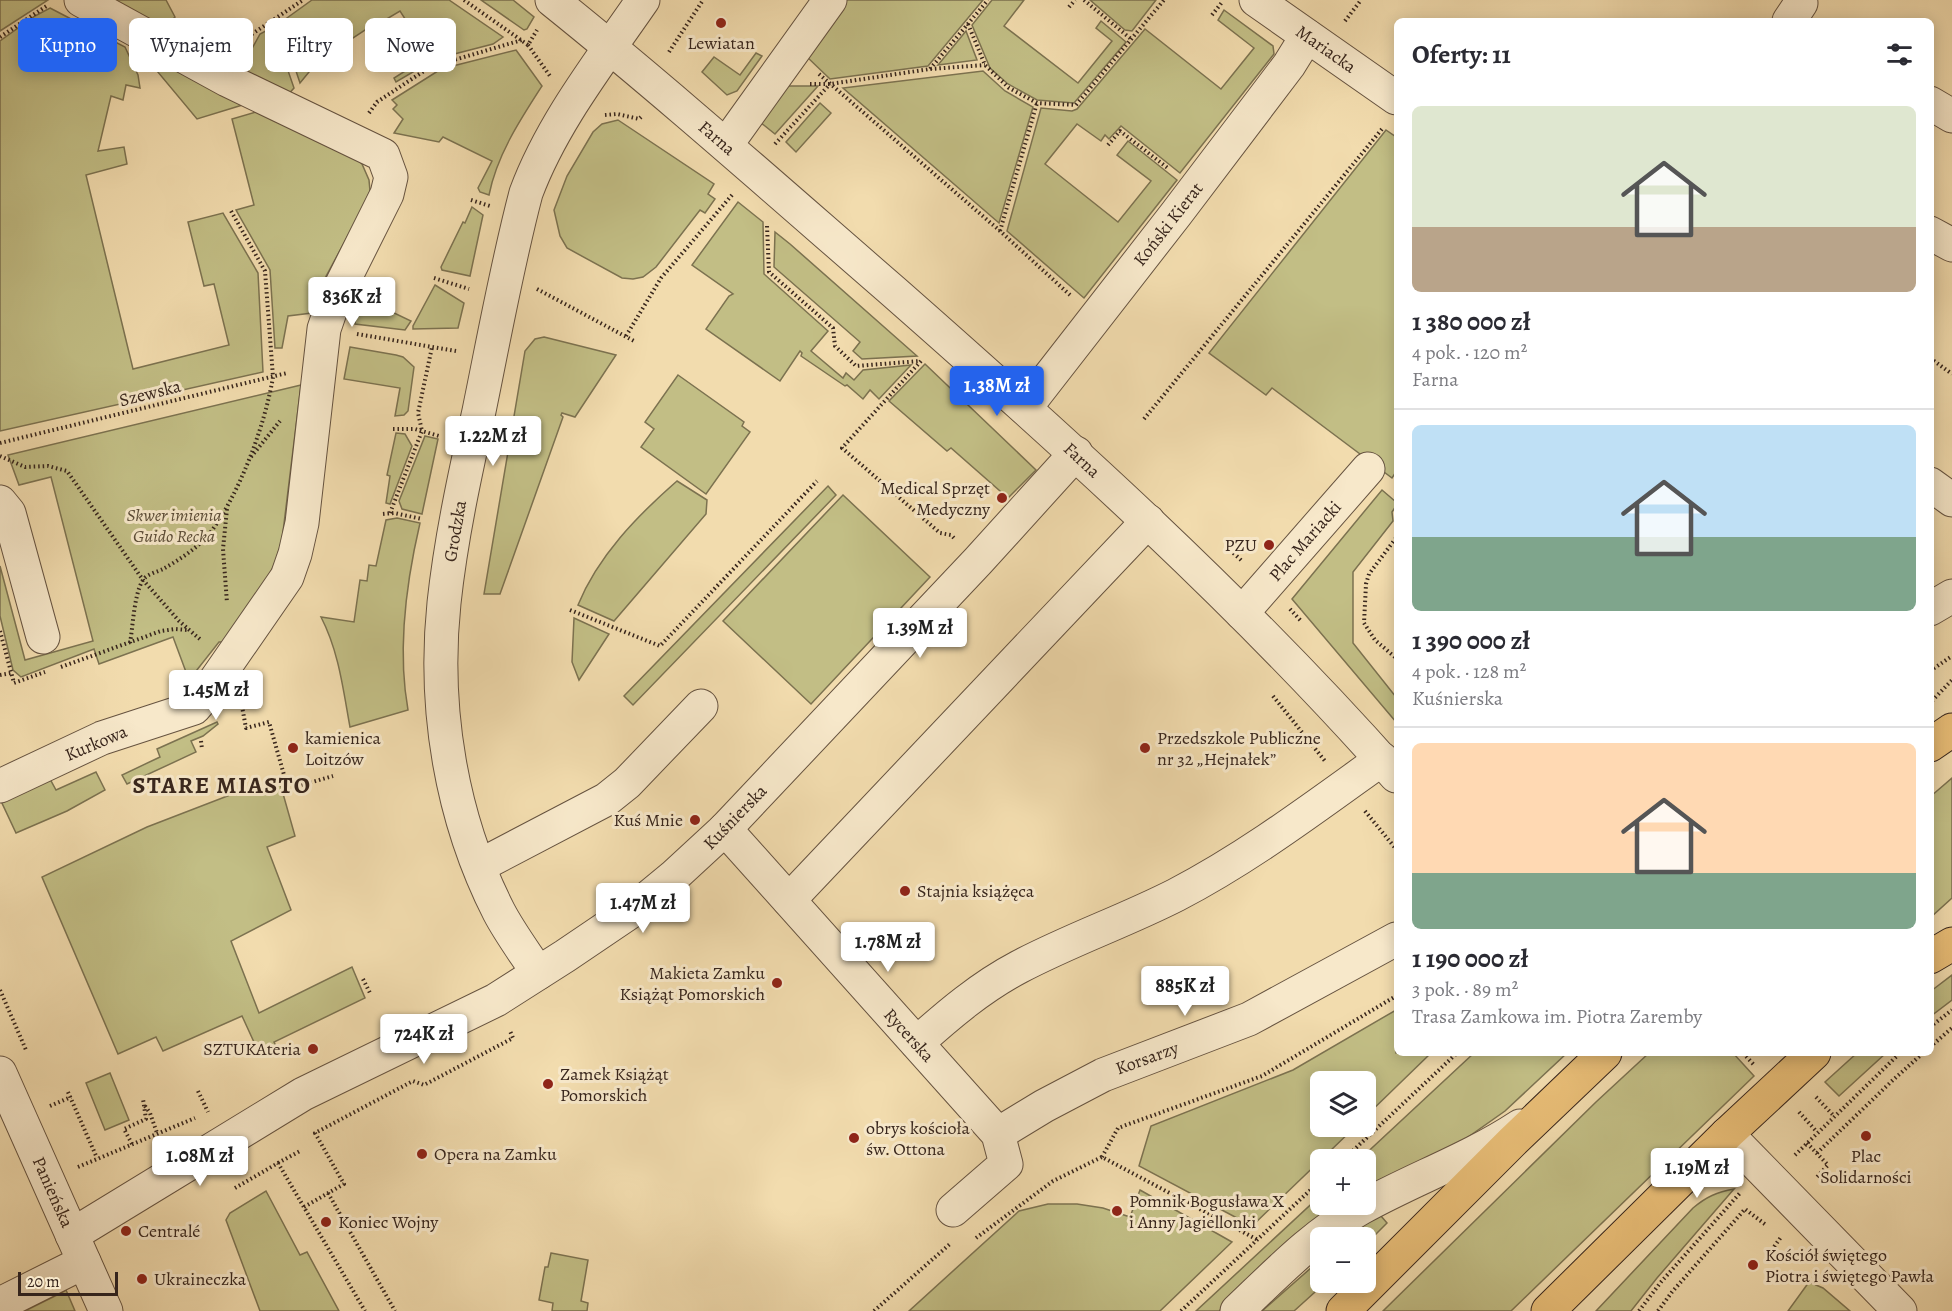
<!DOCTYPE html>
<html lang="pl">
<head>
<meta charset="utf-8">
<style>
  :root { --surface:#fff; --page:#f7f7f7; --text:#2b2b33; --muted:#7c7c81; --line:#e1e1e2; --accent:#2563eb }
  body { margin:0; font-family:Alegreya,serif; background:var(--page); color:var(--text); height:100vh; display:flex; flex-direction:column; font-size:22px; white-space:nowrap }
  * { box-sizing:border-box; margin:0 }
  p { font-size:20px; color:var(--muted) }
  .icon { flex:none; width:33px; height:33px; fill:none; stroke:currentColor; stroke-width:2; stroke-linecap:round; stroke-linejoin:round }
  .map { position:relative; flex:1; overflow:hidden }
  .details { position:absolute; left:1394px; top:18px; width:540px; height:1038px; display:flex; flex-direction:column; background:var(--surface); border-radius:9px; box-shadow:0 3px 15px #0003 }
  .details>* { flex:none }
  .hud { position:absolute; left:18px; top:18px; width:570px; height:54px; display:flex; gap:12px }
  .buttons { position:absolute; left:1310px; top:1071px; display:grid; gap:12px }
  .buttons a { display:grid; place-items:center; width:66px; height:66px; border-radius:9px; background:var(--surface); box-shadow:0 3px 15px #0003; font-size:30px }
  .scale { position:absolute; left:18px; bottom:15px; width:100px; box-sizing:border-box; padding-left:6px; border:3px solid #37251c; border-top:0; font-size:16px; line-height:21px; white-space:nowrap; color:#37251c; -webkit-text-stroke:4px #f7e8ca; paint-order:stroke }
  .price { position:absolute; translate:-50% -51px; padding:0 14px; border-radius:6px; background:#fff; color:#222; font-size:20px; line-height:39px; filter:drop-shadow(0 2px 3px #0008) }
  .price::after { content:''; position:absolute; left:50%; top:36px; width:18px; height:14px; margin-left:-9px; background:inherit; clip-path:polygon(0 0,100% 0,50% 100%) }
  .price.current { background:var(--accent); color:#fff }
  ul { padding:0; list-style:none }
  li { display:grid; align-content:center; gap:12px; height:318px; padding:0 18px }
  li+li { border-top:2px solid var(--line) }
  li span { display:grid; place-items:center; height:186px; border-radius:9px; color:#555 }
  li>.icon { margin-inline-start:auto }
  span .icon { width:108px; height:108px; fill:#fffc; stroke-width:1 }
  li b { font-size:26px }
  h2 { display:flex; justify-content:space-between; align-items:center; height:72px; padding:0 18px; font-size:26px }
  .tag { padding:0 21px; border-radius:9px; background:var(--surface); box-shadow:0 3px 15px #0003; font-size:21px; line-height:54px }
  .tag.current { background:var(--accent); color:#fff }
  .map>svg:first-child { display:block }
  .green { fill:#c2be85; stroke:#7c7250; stroke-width:1.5 }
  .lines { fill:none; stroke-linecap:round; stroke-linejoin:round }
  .minor-casing { stroke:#665340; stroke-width:35 }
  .major-casing { stroke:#37251c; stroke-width:35 }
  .path { stroke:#37251c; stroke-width:4; stroke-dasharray:1.5 3; stroke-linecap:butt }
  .minor { stroke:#f7e8ca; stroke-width:33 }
  .major { stroke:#e9be77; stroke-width:33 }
  .poi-dot { fill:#8f2418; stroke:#f7e8ca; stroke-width:2 }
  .labels { text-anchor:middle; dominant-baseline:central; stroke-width:6; stroke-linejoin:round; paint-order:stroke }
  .poi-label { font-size:18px; fill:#37251c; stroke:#f7e8ca; text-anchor:start }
  .street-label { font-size:18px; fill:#37251c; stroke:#f7e8ca }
  .park-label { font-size:18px; font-style:italic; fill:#5a4b36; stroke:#f7e8ca }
  .district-label { font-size:24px; font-weight:bold; letter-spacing:1.5px; fill:#37251c; stroke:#f7e8ca }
</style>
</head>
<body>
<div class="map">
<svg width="1952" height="1311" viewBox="0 0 1952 1311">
  <rect width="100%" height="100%" fill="#f2dcae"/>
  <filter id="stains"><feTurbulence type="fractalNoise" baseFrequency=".00333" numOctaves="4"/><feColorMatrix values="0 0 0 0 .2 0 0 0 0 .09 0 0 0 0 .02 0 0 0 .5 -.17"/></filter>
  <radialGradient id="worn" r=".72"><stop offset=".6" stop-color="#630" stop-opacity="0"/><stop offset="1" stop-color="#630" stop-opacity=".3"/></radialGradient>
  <!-- green -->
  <g class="green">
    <polygon points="0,0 48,0 0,31"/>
    <polygon points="113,0 166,0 175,17 166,26 159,29"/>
    <polygon points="312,0 449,0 503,37 493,44 435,59 396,82 394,78 429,56 400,11 375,26 374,24 318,61 300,83 280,23"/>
    <polygon points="481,0 513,0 534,17 527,29 524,30"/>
    <polygon points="845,0 983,0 928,66 830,79 806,56"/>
    <polygon points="992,0 1024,0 1004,26 1078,83 1112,41 1096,28 1101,21 1126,42 1074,103 1037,100 1008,84 990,68 972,25"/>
    <polygon points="1090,0 1156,0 1132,31 1125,30"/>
    <polygon points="50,8 125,47 138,75 140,88 126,85 123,100 111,96 98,151 124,147 127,164 86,175 133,369 229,345 214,284 204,286 188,222 223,213 258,273 263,372 0,431 0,41 35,16"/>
    <polygon points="1224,10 1273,46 1274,54 1180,173 1121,126 1109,139 1105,135 1101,141 1077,124 1045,164 1118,222 1151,181 1117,155 1128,141 1177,180 1084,298 1007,231 1041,108 1072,111 1077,109 1145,29 1221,89 1254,48 1218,20"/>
    <polygon points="273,27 294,88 284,99 237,76 260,34"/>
    <polygon points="966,31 977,60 938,65"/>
    <path d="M516,50l26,36c-22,34 -45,69 -53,109l-9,-3 -2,-4 14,-27 -49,-24 -4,5 -45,-9 9,-14 -10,-10 4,-4 -5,-5 49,-31z"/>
    <polygon points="158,53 249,103 197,119 157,71 155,65"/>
    <polygon points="756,53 762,56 737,91 727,95 702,72 714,57 740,75"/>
    <polygon points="983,71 1005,91 1033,107 999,223 843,88"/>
    <polygon points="786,86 818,86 775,134 760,122"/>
    <polygon points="820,103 831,113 796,152 786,142"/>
    <polygon points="263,110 350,152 362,164 369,180 370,191 363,208 324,280 312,313 288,316 282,348 275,348 270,270 236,210 254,205 232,119"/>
    <polygon points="618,120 714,184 708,194 715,199 705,213 700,210 656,267 643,277 633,279 622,278 567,248 560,236 554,210 567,176 593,132 602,124"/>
    <polygon points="1386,130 1396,137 1396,472 1392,478 1272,388 1266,395 1209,353"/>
    <polygon points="738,202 763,222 764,274 828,331 811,351 843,378 846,373 854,380 863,370 911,365 879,399 870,390 863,399 847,385 845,386 801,356 802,353 800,351 780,381 706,329 729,296 733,294 692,265"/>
    <polygon points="472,207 483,215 470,276 442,270 441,267 463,222 465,223"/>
    <polygon points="775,232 790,244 917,356 862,359 853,351 860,342 774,267"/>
    <polygon points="435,285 464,303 458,328 413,329 413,326"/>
    <polygon points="358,298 365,299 411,321 405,330 355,324"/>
    <polygon points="544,337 616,355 575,417 562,413 561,415 563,417 500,594 484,594 525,351 535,339"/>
    <polygon points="350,347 396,355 403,357 414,367 408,411 404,415 395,416 400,388 344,379"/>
    <polygon points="925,364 1036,470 1008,498 951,448 947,451 889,401"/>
    <polygon points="678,375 744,422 742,426 750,432 706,494 641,447 654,429 645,422"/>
    <polygon points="301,385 282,540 275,563 263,587 224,642 219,642 189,680 173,637 99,664 94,649 21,677 13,670 0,616 0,566 25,660 93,641 51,477 19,485 8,455"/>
    <polygon points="396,433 405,434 412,446 390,504 386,503 390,476 387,475"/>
    <polygon points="425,436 438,439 422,514 402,509 399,501"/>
    <path d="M677,481l30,19 -1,14 -92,107 -36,-16c20,-49 59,-89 99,-124z"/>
    <polygon points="828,486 836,495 633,705 624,696"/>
    <polygon points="1382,490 1396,502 1396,506 1392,512 1393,521 1353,572 1353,643 1396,697 1396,722 1292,599"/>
    <polygon points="843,495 930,577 811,704 723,621"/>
    <path d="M397,518l23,5c-14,60 -23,126 -12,187l-58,17c-7,-38 -11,-75 -29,-110l33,5 6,-42 7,1 2,-16 7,1 10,-46z"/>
    <polygon points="574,618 609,634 579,680 572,662"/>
    <polygon points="217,722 218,724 203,736 191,741 196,752 127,784 122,775 160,757 157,749"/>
    <polygon points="96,772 105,790 67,811 16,833 1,801 50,779 56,790"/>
    <polygon points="1952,778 1952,898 1931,917 1931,796"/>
    <polygon points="280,783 295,836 267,847 291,910 231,941 259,1013 352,967 365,998 274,1042 276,1046 259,1053 242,1016 163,1051 156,1037 118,1054 42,877 147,827 230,795"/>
    <polygon points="1952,975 1952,1000 1931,1016 1931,991"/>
    <polygon points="1396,1010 1396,1053 1431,1053 1365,1117 1365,1082 1320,1082 1320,1126 1355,1127 1252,1226 1139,1166 1151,1126 1293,1070"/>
    <polygon points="1474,1053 1567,1053 1505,1111 1451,1149 1365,1193 1365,1160 1359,1160"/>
    <polygon points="1649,1053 1733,1053 1754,1076 1511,1311 1383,1311 1596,1102"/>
    <polygon points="1857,1053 1886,1053 1839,1096 1825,1082"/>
    <polygon points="110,1073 129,1120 105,1130 86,1083"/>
    <path d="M1734,1189l-77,89 -26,33h-35l97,-103c13,-11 24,-16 41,-19z"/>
    <polygon points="1140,1190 1232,1242 1160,1311 909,1311 1019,1211 1048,1204 1077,1204 1103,1208 1130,1217"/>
    <polygon points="266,1191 300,1255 307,1252 339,1311 260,1311 226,1220 230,1213"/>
    <polygon points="1320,1196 1320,1204 1346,1205 1284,1251 1219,1311 1196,1311"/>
    <polygon points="1375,1216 1381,1216 1387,1223 1365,1245 1365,1238 1348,1238"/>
    <polygon points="551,1253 588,1260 581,1301 588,1303 587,1311 552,1311 553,1303 539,1300 545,1267 548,1267"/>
    <polygon points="1320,1260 1320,1282 1325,1283 1294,1311 1262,1311"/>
    <polygon points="1809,1282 1823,1288 1850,1311 1788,1311"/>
    <polygon points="66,1290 75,1311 25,1311 61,1293"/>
  </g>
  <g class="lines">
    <!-- minor casing -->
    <g class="minor-casing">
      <g id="minor">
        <path d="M552,0c117,94 229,194 342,292 175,154 348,310 502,484"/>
        <polyline points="1256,0 1396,98"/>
        <polyline points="1789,21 1801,3"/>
        <polyline points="1930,103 1952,116"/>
        <polyline points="726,145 830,0"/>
        <polyline points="1930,233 1952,245"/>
        <polyline points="1025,408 1176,214 1289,65 1307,36"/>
        <polyline points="1930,484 1952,500"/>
        <polyline points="0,502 9,513 43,637"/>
        <polyline points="1930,609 1952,596"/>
        <polyline points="1242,613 1368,469"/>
        <polyline points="0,786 102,738 194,708 206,694 287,577 295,554 302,523 324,329 334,300 387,194 391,177 383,155 227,80 81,0"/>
        <polyline points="725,829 998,1134 1006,1164 953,1210"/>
        <polyline points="479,866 607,799 627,783 701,706"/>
        <polyline points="789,900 1148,521"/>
        <path d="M538,973c-13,-20 -28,-40 -39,-61 -48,-94 -66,-204 -55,-309 7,-65 21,-129 35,-192 15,-73 28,-146 47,-218 26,-70 75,-132 117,-193"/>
        <path d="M917,1043c31,-28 64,-56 102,-76 51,-27 106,-46 157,-72 73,-38 139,-88 206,-136"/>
        <polyline points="0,1073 106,1311"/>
        <polyline points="998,1134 1044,1106 1103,1075 1249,1019 1396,939"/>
        <polyline points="1727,1134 1900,1311"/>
        <polyline points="72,1235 303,1094 496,1000 565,956 633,910 673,877 725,829 978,561 1076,453"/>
        <polyline points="0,1304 84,1262"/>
        <path d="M1237,1311c38,-36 77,-77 124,-103 52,-29 109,-49 159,-82"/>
      </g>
    </g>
    <!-- major casing -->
    <g class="major-casing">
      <g id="major">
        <polyline points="1930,745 1952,730"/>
        <polyline points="1930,957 1952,944"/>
        <polyline points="1343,1311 1512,1142 1605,1053"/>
        <polyline points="1548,1311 1727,1134 1814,1053"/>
      </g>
    </g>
    <!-- path -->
    <g class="path">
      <polyline points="464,0 528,45 537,30"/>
      <polyline points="1084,0 1131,39"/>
      <polyline points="1069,7 1075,0"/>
      <polyline points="1212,15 1223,1"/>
      <polyline points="1345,21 1361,0"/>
      <polyline points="968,24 985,65 1009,88 1037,103 1076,105 1164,0"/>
      <polyline points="0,37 48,5"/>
      <polyline points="528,45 550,76"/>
      <polyline points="243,50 252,34 303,0"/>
      <polyline points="669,52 703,0"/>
      <polyline points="930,69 988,0"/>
      <polyline points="819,74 1000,231 1070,295"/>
      <polyline points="810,84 830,84 930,69 985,65"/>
      <polyline points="369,113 377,102 430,67 522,40"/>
      <polyline points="605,115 617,114 639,119 641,117"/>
      <polyline points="775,144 830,84"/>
      <polyline points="1108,145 1120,131 1169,169"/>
      <polyline points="471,200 490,206"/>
      <polyline points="767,226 769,272 833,328 835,346 856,366 920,361"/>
      <polyline points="1000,231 1037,103"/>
      <polyline points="434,278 469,289"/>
      <polyline points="537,289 634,341"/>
      <polyline points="357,334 456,351"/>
      <polyline points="626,336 661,278 732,195"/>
      <polyline points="1930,358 1952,374"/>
      <polyline points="921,361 842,448 940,533 951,535 954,538"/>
      <polyline points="1144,419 1382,129"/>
      <polyline points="393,429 415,429 439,436"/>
      <polyline points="0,443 287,373"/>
      <polyline points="0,456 25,467 48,466 67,471 143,580 179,621 202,641"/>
      <polyline points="251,457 280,421"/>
      <polyline points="227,509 223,549 227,603"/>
      <polyline points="390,513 422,431 418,413 432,347"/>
      <polyline points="383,514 394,513 422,519"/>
      <polyline points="1396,538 1369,574 1366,584 1364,623 1375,640 1396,658"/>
      <polyline points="1230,550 1242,561"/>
      <polyline points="1290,609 1301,621"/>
      <polyline points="570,610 660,646 817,481"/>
      <polyline points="0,631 14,683 45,672"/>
      <path d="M130,643c3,-17 4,-49 13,-63 4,-6 14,-8 20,-11 16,-9 36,-22 47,-36 30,-40 55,-108 63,-156l-8,-106 -34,-60"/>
      <polyline points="61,667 161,631 175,629 188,630"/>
      <polyline points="1930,671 1952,656"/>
      <polyline points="0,675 11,673"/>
      <polyline points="1273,696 1325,761"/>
      <polyline points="241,701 246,728 269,722 288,789 333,776"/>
      <polyline points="1932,701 1952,680"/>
      <polyline points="201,741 202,749"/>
      <polyline points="1365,811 1396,849"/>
      <polyline points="363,979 371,995"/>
      <polyline points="0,990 26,1050"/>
      <polyline points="1930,1027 1952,1010"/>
      <polyline points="1930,1047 1952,1028"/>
      <polyline points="1743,1053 1755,1066"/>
      <polyline points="198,1091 208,1112"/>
      <polyline points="68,1092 97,1158"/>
      <polyline points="1816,1097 1834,1116"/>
      <polyline points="50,1106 71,1097"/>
      <polyline points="145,1106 150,1113 157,1133"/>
      <polyline points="1799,1112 1817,1132"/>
      <polyline points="1807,1143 1828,1165 1817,1177"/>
      <polyline points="132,1144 124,1129 146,1119 143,1099"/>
      <polyline points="1817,1153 1893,1080 1923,1053"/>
      <polyline points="1795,1155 1900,1053"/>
      <polyline points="1102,1157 1118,1128 1262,1076 1396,996"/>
      <polyline points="1343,1160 1457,1053"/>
      <polyline points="278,1163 300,1151"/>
      <polyline points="78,1167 195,1118"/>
      <polyline points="235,1188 278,1163 365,1311"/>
      <polyline points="328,1193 395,1311"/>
      <polyline points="304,1207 344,1184 315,1133 413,1081 424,1085 513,1038 510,1031"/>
      <polyline points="976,1238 1053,1181 1102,1157 1258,1240"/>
      <polyline points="1769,1254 1781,1237"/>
      <polyline points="874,1311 951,1243"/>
      <polyline points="1181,1311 1320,1181"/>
      <polyline points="1639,1311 1661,1282 1740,1193"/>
      <polyline points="1658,1311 1672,1292 1745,1209 1766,1225"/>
    </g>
    <!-- minor -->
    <use href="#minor" class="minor"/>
    <!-- major -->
    <use href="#major" class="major"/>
  </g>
  <!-- markers -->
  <g class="poi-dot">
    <circle cx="721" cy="23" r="6"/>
    <circle cx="1002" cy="498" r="6"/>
    <circle cx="1269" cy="545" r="6"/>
    <circle cx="293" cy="748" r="6"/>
    <circle cx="1145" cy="748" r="6"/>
    <circle cx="695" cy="820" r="6"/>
    <circle cx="905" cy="891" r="6"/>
    <circle cx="777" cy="983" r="6"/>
    <circle cx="313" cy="1049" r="6"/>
    <circle cx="548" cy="1084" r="6"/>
    <circle cx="1866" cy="1136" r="6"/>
    <circle cx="854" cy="1138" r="6"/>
    <circle cx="422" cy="1154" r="6"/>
    <circle cx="1117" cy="1211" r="6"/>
    <circle cx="326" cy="1222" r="6"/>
    <circle cx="126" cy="1231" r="6"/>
    <circle cx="1753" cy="1265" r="6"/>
    <circle cx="142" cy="1279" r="6"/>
  </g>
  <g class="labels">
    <!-- poi labels -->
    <g class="poi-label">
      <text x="721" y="43" text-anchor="middle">Lewiatan</text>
      <text x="990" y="488" text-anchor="end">Medical Sprzęt<tspan x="990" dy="21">Medyczny</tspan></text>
      <text x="1257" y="545" text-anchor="end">PZU</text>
      <text x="305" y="738">kamienica<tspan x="305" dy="21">Loitzów</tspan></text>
      <text x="1157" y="738">Przedszkole Publiczne<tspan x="1157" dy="21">nr 32 „Hejnałek”</tspan></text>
      <text x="683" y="820" text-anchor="end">Kuś Mnie</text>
      <text x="917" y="891">Stajnia książęca</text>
      <text x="765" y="973" text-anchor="end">Makieta Zamku<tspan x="765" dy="21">Książąt Pomorskich</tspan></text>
      <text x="301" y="1049" text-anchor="end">SZTUKAteria</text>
      <text x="560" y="1074">Zamek Książąt<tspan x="560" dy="21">Pomorskich</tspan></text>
      <text x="866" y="1128">obrys kościoła<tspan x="866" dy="21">św. Ottona</tspan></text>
      <text x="434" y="1154">Opera na Zamku</text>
      <text x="1866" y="1156" text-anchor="middle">Plac<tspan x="1866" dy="21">Solidarności</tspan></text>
      <text x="1129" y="1201">Pomnik Bogusława X<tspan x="1129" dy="21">i Anny Jagiellonki</tspan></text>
      <text x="338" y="1222">Koniec Wojny</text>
      <text x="138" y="1231">Centralé</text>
      <text x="1765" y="1255">Kościół świętego<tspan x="1765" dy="21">Piotra i świętego Pawła</tspan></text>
      <text x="154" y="1279">Ukraineczka</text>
    </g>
    <!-- street labels -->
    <g class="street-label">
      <text transform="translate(1326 49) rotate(35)">Mariacka</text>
      <text transform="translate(717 138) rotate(41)">Farna</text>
      <text transform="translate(1168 224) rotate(-52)">Koński Kierat</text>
      <text transform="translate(150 393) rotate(-14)">Szewska</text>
      <text transform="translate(1082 460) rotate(43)">Farna</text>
      <text transform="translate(455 531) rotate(-80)">Grodzka</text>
      <text transform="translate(1305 541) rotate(-49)">Plac Mariacki</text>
      <text transform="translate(96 743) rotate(-23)">Kurkowa</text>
      <text transform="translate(735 817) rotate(-46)">Kuśnierska</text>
      <text transform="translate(909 1035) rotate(48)">Rycerska</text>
      <text transform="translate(1147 1058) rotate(-20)">Korsarzy</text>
      <text transform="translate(53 1192) rotate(66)">Panieńska</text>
    </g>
    <!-- park labels -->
    <g class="park-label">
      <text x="174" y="515">Skwer imienia<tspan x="174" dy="21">Guido Recka</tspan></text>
    </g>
    <!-- district labels -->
    <g class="district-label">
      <text x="222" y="785">STARE MIASTO</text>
    </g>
  </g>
  <rect width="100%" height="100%" filter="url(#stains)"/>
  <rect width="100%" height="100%" fill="url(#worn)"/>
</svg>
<div class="buttons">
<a><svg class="icon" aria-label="layers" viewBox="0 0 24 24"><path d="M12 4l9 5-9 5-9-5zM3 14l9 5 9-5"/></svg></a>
<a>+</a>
<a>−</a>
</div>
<div class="scale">20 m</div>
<b class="price" style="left:352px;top:328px">836K zł</b>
<b class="price current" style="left:997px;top:417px">1.38M zł</b>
<b class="price" style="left:493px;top:467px">1.22M zł</b>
<b class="price" style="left:920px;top:659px">1.39M zł</b>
<b class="price" style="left:216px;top:721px">1.45M zł</b>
<b class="price" style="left:643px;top:934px">1.47M zł</b>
<b class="price" style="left:888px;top:973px">1.78M zł</b>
<b class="price" style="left:1185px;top:1017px">885K zł</b>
<b class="price" style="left:424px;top:1065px">724K zł</b>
<b class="price" style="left:200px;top:1187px">1.08M zł</b>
<b class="price" style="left:1697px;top:1199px">1.19M zł</b>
<div class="hud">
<a class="tag current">Kupno</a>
<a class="tag">Wynajem</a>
<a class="tag">Filtry</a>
<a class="tag">Nowe</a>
</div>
<section class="details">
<h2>Oferty: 11<svg class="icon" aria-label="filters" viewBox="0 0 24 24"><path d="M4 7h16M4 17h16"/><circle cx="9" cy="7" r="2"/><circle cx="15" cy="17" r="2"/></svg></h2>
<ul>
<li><span style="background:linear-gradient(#dfe7d0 65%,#b9a48a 0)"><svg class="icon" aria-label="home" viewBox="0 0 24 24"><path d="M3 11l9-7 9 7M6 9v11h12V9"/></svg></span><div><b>1 380 000 zł</b><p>4 pok. · 120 m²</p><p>Farna</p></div></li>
<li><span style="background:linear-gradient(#bfe0f5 60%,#7fa58c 0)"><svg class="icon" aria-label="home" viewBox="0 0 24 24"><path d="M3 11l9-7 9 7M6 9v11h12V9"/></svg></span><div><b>1 390 000 zł</b><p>4 pok. · 128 m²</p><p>Kuśnierska</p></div></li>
<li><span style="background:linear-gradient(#ffd9b3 70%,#7fa58c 0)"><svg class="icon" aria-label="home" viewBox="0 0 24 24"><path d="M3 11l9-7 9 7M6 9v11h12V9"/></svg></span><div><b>1 190 000 zł</b><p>3 pok. · 89 m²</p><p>Trasa Zamkowa im. Piotra Zaremby</p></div></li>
</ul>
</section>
</div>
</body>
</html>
